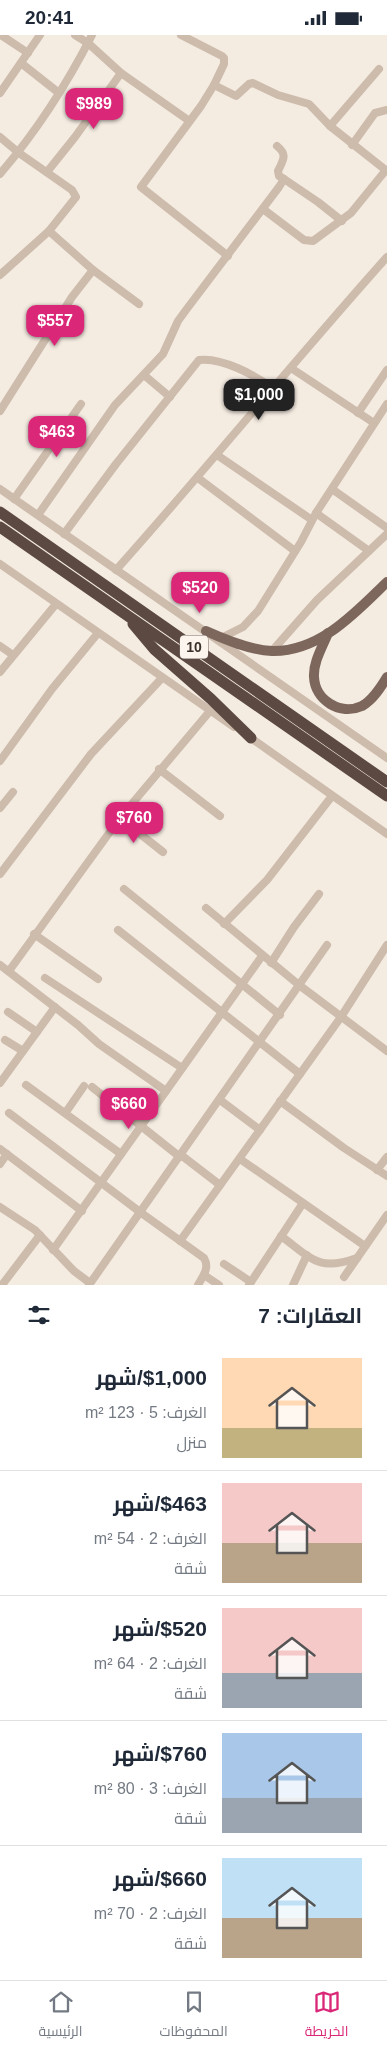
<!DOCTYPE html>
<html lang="ar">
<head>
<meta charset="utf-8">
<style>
  :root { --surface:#fff; --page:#f6f6f7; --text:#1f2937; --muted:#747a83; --line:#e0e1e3; --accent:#db2777 }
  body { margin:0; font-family:Helvetica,Cairo,sans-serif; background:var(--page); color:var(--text); direction:rtl; height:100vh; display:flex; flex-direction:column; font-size:19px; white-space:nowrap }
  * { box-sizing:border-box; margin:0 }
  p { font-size:16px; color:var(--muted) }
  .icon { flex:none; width:28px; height:28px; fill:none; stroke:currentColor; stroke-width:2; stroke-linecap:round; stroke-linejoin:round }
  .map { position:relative; height:1250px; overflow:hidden; direction:ltr }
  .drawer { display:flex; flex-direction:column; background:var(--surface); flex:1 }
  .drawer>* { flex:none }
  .price { position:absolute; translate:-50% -42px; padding:0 11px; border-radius:10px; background:var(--accent); color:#fff; font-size:16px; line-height:32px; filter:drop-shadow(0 1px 2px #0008) }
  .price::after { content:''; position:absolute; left:50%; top:30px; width:15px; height:11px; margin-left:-8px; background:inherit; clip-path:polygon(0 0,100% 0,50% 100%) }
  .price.active { background:#222; color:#fff }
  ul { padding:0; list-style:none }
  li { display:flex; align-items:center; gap:15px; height:125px; padding:0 25px }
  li+li { border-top:1px solid var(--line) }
  li span { display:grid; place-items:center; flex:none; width:140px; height:100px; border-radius:0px; color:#555 }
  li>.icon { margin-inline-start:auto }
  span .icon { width:60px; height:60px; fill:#fffc; stroke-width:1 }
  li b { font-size:21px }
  h2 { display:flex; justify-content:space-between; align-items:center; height:60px; padding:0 25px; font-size:21px }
  .status { display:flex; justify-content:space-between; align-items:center; height:35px; padding:0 25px; background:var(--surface); direction:ltr }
  .status svg { height:14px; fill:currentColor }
  .dock { display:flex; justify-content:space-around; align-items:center; height:70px; border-top:1px solid var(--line); background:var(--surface); font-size:14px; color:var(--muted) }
  .dock a { display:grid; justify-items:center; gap:2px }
  .dock .active { color:var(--accent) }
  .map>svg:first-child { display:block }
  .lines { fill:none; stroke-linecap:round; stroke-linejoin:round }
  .minor { stroke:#cdbbac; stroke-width:8 }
  .major { stroke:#7d675c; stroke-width:10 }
  .highway { stroke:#5c4a42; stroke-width:11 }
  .labels { text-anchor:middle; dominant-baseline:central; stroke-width:5; stroke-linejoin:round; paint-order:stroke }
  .shield { fill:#fbf5ee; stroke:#756b66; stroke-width:1 }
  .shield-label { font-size:14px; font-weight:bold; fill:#3b302b }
</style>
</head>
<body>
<div class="status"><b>20:41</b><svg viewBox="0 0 49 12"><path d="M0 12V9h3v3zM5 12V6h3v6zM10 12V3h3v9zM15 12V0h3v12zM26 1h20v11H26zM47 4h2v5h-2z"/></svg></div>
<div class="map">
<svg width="387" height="1250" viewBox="0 0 387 1250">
  <rect width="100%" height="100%" fill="#f4ebe1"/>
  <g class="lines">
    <!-- minor -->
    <g class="minor">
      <polyline points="1,0 28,18"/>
      <polyline points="75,0 88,8 121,38 188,85"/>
      <polyline points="181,0 222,21 224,23 224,29 214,50 201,71 141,152 228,221"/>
      <polyline points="21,28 59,58"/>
      <polyline points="214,50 236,61 249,49 253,48 278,60 309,69 330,91 387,136"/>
      <polyline points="0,58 40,0"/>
      <polyline points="330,91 379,34"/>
      <polyline points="0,102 19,118 72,155 76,162 49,196 0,240"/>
      <polyline points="352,110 375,78 387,75"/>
      <polyline points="47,137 75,102 121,38"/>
      <path d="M0,139c36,-42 67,-90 92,-139"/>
      <polyline points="284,144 318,167 342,186"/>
      <polyline points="263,174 304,205 313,206 351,178 386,135"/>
      <polyline points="49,196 93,235 139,269"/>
      <polyline points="291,333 374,388"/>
      <polyline points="144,340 170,362"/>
      <polyline points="0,376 72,262 93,235"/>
      <polyline points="358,378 387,335"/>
      <polyline points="217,420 312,485"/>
      <polyline points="198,443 295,516"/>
      <polyline points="0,454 387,723"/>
      <polyline points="332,454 387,493"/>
      <polyline points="14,464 81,369"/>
      <polyline points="316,478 369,516"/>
      <path d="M38,480l77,-110 48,-51 15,-33 8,-11 93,-123 5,-8 -5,-3 -1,-5c5,-11 10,-16 -1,-25"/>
      <path d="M64,499l52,-70 83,-104c23,-3 55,15 74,28"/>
      <polyline points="0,529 234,692"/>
      <path d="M116,535c92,-103 179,-210 271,-313"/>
      <polyline points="221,603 243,592 258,576 301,507 316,478 387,369"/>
      <polyline points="0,611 13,620"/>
      <polyline points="272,616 317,565 387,499"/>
      <polyline points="0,637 56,569"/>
      <polyline points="248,701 387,799"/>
      <polyline points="0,726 52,654 98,598"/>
      <polyline points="159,734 220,781"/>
      <polyline points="0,773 13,757"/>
      <polyline points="120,783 163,817"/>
      <polyline points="0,839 91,719 162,643"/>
      <polyline points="124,854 280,980"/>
      <polyline points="206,873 299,950 387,1016"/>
      <polyline points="224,889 267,845 332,761"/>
      <polyline points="118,895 300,1039"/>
      <polyline points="34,899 98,944"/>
      <polyline points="271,928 294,892 319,859"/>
      <polyline points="0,930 78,990 99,1009 166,1056"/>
      <polyline points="9,936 120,783 210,676"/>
      <polyline points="45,943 182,1033"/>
      <polyline points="8,977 37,997"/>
      <polyline points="5,1005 23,1016"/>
      <polyline points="0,1048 55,972"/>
      <polyline points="26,1050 121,1119"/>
      <polyline points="92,1052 180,1122"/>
      <polyline points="220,1065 260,1095"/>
      <polyline points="280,1066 344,1113 387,1141"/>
      <polyline points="66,1077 84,1051"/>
      <path d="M9,1078l131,99 64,46c6,10 -1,18 -6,27"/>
      <polyline points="0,1114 82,1176"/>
      <polyline points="181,1120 220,1150"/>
      <polyline points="240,1124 365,1211"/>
      <polyline points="0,1129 7,1119"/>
      <polyline points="377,1135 387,1122"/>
      <polyline points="0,1172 35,1195 74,1236 90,1248"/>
      <path d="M281,1201c30,22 37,36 76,22"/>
      <polyline points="180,1206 341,982 387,910"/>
      <polyline points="53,1215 262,921"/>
      <polyline points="224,1229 251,1247"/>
      <polyline points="204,1240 219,1250"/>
      <polyline points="344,1242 387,1180"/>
      <polyline points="2,1250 40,1200"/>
      <polyline points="89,1250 327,910"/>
      <polyline points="249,1250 303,1168"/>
      <polyline points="293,1250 307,1220"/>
    </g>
    <!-- major -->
    <g class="major">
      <path d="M206,596c20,9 44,19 66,20 48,1 84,-39 115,-69"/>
      <path d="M328,598c-5,13 -15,29 -14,44 1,23 26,39 48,29 11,-6 19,-19 25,-29"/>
    </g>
    <!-- highway -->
    <g class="highway">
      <polyline points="0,477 387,747"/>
      <polyline points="0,492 387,761"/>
      <polyline points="133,589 154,614 211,664 251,703"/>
    </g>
  </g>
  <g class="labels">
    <!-- shield labels -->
    <rect class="shield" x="180" y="600.5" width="28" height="23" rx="4"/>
    <g class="shield-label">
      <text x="194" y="612">10</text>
    </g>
  </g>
</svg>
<b class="price" style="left:94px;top:95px">$989</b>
<b class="price" style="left:55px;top:312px">$557</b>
<b class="price active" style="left:259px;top:386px">$1,000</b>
<b class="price" style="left:57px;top:423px">$463</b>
<b class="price" style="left:200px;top:579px">$520</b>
<b class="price" style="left:134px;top:809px">$760</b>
<b class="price" style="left:129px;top:1095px">$660</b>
</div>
<section class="drawer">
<h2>العقارات: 7<svg class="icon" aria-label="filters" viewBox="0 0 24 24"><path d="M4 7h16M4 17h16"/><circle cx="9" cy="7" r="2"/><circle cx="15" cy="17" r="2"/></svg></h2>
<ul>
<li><span style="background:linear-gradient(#ffd9b3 70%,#c2b280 0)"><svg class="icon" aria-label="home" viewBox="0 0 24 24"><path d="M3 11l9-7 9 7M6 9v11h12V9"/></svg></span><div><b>$1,000/شهر</b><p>الغرف: 5 · 123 m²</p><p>منزل</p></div></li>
<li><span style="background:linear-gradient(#f6c9c9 60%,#b9a48a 0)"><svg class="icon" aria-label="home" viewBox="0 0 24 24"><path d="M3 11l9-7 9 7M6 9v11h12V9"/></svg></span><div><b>$463/شهر</b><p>الغرف: 2 · 54 m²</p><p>شقة</p></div></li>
<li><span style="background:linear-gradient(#f6c9c9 65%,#9aa5b1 0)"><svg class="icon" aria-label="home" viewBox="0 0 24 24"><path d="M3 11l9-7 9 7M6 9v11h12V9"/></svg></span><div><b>$520/شهر</b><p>الغرف: 2 · 64 m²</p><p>شقة</p></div></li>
<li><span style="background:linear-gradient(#a9c7e8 65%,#9aa5b1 0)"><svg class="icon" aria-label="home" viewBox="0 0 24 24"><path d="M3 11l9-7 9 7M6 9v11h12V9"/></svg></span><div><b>$760/شهر</b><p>الغرف: 3 · 80 m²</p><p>شقة</p></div></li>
<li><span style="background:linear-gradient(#bfe0f5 60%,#b9a48a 0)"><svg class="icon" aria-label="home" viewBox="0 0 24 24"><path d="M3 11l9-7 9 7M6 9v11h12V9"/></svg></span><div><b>$660/شهر</b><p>الغرف: 2 · 70 m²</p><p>شقة</p></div></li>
</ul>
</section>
<nav class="dock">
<a class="active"><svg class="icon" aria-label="map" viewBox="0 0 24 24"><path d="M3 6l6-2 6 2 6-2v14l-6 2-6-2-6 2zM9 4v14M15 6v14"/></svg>الخريطة</a>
<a><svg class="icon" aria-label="saved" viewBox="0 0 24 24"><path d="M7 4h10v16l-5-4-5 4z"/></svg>المحفوظات</a>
<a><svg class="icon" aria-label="home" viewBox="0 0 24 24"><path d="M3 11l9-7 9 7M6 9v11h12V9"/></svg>الرئيسية</a>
</nav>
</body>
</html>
